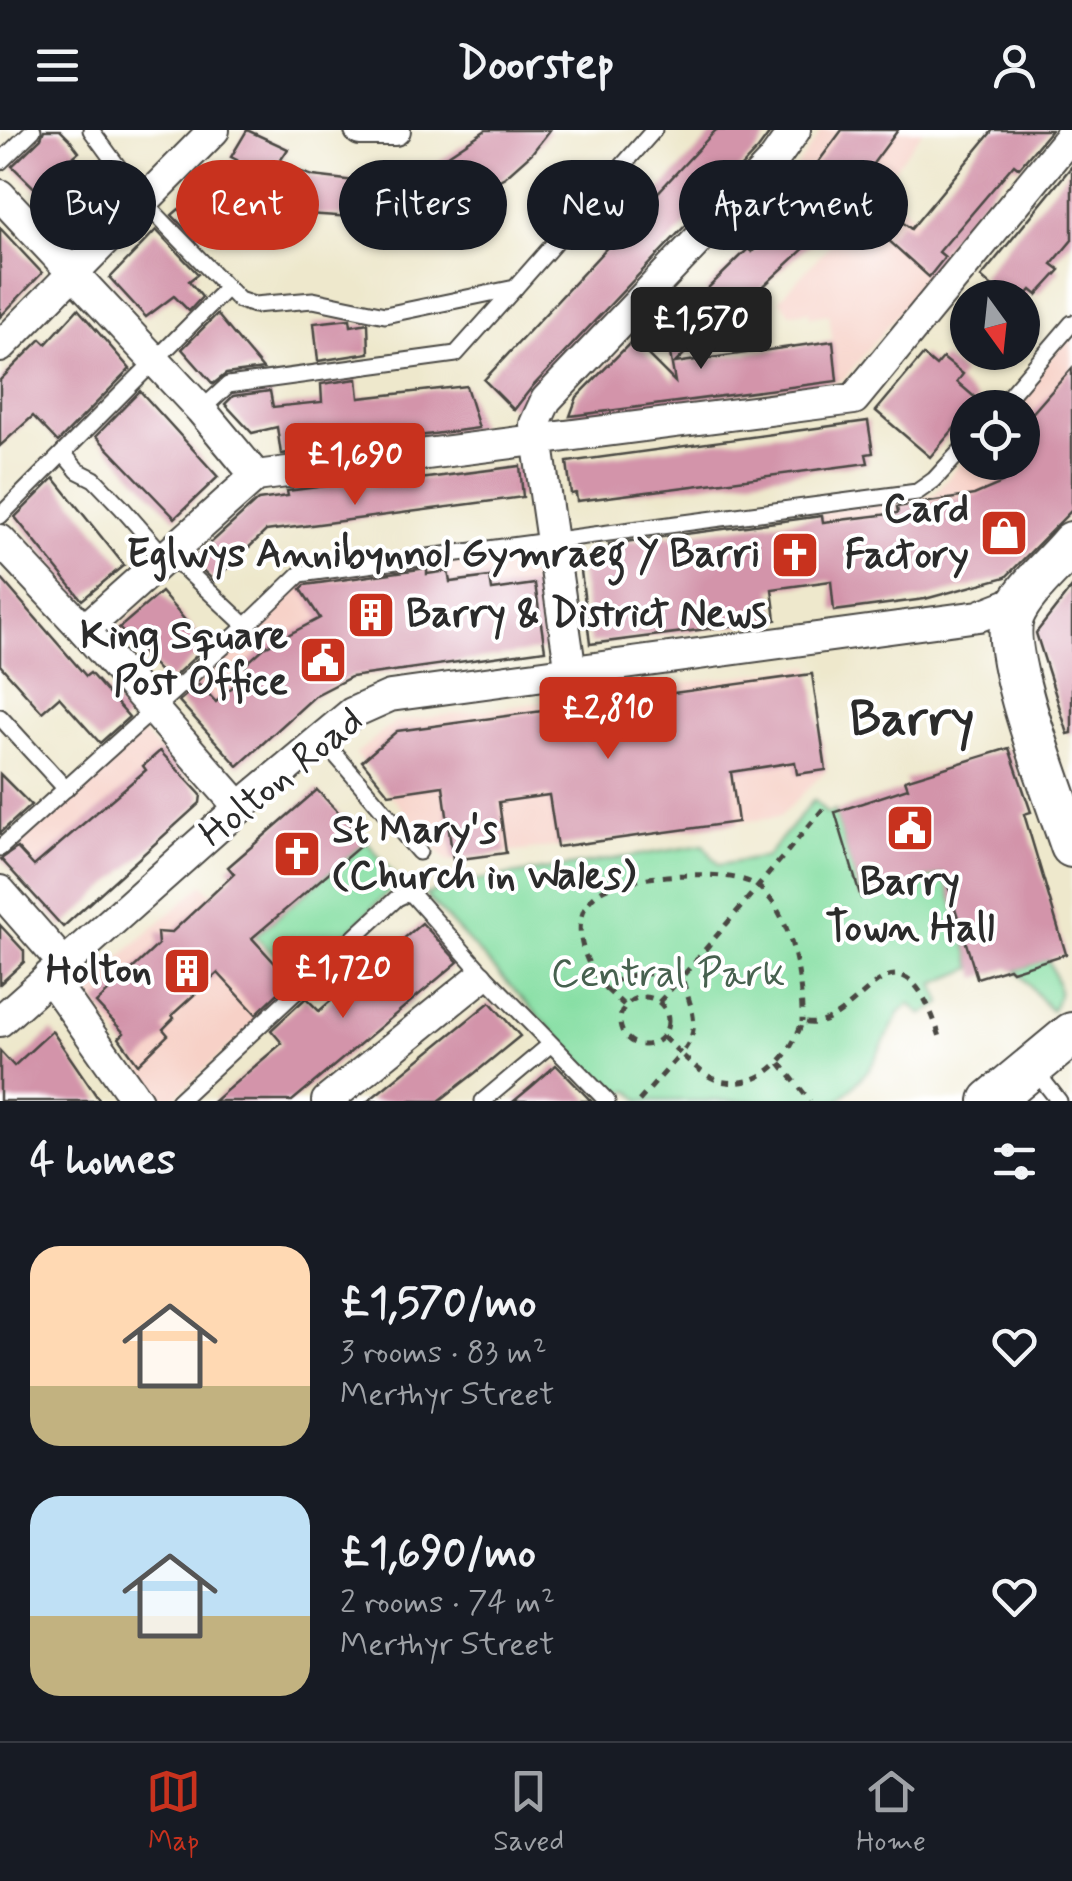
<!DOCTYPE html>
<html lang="en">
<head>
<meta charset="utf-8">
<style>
  :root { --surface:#171b24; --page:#20242c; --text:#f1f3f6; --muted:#9ea1a6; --line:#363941; --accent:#c8321e }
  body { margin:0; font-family:Mynerve,sans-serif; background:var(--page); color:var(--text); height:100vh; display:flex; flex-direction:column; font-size:38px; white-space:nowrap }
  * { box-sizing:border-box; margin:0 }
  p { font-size:32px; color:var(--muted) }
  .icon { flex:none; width:55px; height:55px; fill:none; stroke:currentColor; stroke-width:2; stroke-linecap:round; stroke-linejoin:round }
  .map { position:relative; height:971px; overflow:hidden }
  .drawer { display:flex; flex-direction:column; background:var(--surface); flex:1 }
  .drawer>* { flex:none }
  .hud { position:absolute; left:30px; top:30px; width:1012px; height:90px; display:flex; gap:20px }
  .needle { width:65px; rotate:165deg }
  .controls { position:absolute; left:950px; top:150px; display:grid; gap:20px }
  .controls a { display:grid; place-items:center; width:90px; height:90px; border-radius:50%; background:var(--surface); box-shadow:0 2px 8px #0004; font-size:50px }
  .price { position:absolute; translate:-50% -85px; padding:0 22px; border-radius:10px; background:var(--accent); color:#fff; font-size:32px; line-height:65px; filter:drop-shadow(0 2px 5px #0008) }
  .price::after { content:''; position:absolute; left:50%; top:60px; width:30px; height:22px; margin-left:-15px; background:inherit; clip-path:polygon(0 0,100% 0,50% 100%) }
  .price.on { background:#222; color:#fff }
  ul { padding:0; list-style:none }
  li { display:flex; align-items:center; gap:30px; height:250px; padding:0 30px }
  li span { display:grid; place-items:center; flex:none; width:280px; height:200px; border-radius:30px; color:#555 }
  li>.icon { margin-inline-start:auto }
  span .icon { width:120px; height:120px; fill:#fffc; stroke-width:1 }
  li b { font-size:42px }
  h2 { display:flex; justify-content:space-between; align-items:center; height:120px; padding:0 30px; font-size:42px }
  .tag { padding:0 35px; border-radius:45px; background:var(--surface); box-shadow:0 2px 8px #0004; font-size:35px; line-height:90px }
  .tag.on { background:var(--accent); color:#fff }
  header { display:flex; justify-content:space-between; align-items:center; height:130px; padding:0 30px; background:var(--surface); font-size:45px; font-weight:800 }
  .tab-bar { display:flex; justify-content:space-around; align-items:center; height:140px; border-top:2px solid var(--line); background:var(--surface); font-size:28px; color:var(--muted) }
  .tab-bar a { display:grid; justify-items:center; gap:5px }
  .tab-bar .on { color:var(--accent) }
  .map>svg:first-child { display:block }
  .built { fill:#f7d1c7 }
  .green { fill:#87dfa4; stroke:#598568; stroke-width:2.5 }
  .building { fill:#d394aa }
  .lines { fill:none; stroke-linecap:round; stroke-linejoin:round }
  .lane-casing { stroke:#484743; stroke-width:19 }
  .street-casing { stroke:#484743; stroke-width:34 }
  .secondary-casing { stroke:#484743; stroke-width:46 }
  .path { stroke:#484743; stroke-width:5; stroke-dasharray:8 8; stroke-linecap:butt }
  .lane { stroke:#fff; stroke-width:15 }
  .street { stroke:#fff; stroke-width:30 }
  .secondary { stroke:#fff; stroke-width:42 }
  .labels { text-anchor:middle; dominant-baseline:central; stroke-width:8; stroke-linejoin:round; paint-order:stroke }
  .poi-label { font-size:40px; font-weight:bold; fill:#2b2b2b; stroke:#fff; text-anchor:end }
  .street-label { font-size:40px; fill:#2b2b2b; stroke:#fff }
  .park-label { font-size:40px; fill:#47614f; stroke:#fff }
  .district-label { font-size:50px; font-weight:bold; fill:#2b2b2b; stroke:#fff }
</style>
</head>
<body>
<header><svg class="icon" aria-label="menu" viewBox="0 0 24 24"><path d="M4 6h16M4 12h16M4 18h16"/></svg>Doorstep<svg class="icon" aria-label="person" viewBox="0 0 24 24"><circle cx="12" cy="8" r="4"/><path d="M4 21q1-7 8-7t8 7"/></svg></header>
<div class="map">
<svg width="1072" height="971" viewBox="0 0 1072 971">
  <rect width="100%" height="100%" fill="#fff"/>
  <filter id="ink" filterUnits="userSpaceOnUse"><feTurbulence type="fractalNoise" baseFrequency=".01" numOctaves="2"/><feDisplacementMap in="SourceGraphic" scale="20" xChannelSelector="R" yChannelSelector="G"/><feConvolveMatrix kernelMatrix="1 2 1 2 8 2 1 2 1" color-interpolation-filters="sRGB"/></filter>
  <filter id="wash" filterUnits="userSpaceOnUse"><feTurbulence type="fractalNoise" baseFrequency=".0048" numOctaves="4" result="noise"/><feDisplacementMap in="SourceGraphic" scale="40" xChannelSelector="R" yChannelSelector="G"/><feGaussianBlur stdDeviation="2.25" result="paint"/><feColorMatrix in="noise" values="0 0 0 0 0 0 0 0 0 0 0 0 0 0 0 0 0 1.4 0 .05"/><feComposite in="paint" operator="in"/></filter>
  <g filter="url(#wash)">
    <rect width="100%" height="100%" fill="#eee8cc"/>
    <!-- built -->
    <g class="built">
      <polygon points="822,0 923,0 880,58 952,118 844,249 837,251 829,184 810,187 809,181 791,183 779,170 850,93 791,46"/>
      <polygon points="1072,202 1072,379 1034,424 1016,439 969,459 835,481 821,381 934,365 967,325 968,332 1022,332 1022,278 1008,277"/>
      <polygon points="530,418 545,520 351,547 318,563 238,636 175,567 304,449"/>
      <polygon points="811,536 826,640 780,687 447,731 356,624 395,592"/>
      <polygon points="140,600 201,665 200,673 66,794 58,791 0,726"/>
      <polygon points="203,754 295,856 171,971 163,971 85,858"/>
    </g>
    <!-- green -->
    <g class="green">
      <polygon points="814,670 827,684 835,681 861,767 944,743 973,838 934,854 942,873 922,885 910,874 900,882 870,938 839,971 641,971 630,961 612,964 425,765 461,753 703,715 719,735 766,727"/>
      <polygon points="366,711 399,751 300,851 255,806"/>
      <path d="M1048,829c6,18 18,32 3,52l-35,-41z"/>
    </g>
    <g id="blocks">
      <!-- building -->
      <g class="building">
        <polygon points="44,0 60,0 70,10 79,22 74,26 111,73 78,107 63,86 12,36 41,8"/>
        <polygon points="247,0 288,19 278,34 313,46 355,51 382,50 427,39 486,0 550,0 532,23 505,47 477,62 473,53 447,74 430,81 367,88 307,84 255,62 248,71 222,57 237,30 231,27"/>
        <polygon points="716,0 772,0 758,19 532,257 514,280 484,250"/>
        <polygon points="842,0 898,0 823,101 741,177 738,174 727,183 705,161 748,119 752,122 810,60 805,55 813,44 811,42"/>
        <polygon points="993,0 1051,0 1019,38 1014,34 939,122 945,127 929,147 886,108 901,91 911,99"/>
        <polygon points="1072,36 1072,110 1052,134 1060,140 1037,165 1031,160 1024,168 1005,168 981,147"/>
        <polygon points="179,79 202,103 196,110 172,85"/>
        <polygon points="0,98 42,143 0,187"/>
        <polygon points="156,100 198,144 189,151 202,167 189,181 174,166 146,187 110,148"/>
        <polygon points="683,163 691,217 675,233 833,211 837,251 570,286 577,267 633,210 675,252 663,184"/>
        <polygon points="78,179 130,239 58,312 33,286 0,316 0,250 41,209 46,214"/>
        <polygon points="217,184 240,212 263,239 226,244 213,254 182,219"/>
        <polygon points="350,189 351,196 368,193 369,223 318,231 314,193"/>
        <polygon points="923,225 936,236 943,228 963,244 957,252 978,270 968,278 968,282 930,327 876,281"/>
        <polygon points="1072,238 1072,380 1006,447 925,469 834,481 831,451 772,459 776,490 590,514 580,433 610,429 609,414 822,386 823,392 898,383 897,377 974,365 1002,353 989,332 1022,332 1022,295"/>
        <polygon points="357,249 359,268 466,256 479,298 281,324 277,297 252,303 225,274 233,266 270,261 273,277 322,272 321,254"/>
        <polygon points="140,261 218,347 175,388 96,306"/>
        <polygon points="868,291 873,323 866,324 868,333 577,371 576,363 571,364 567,332"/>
        <polygon points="520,336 523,367 266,401 214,451 192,430 258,370 288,366 287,361 364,351 365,356"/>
        <polygon points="54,348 124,435 82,470 15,387"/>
        <polygon points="427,438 427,444 448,441 450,452 490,447 492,460 535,454 545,520 351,547 316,565 238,636 179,571 199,554 216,572 250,541 245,535 265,517 320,488 301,459 305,455"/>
        <polygon points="0,447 86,546 90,543 129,587 100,613 59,567 42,582 0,535"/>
        <polygon points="1072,457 1072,603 1068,604 1036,503"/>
        <polygon points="161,462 207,516 169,551 119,498"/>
        <polygon points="812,544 826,640 797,644 795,632 731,642 738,692 557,717 549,665 520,669 499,672 506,723 453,730 443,656 389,664 362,631 397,601"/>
        <polygon points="1009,618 1031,682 1024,684 1066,824 1012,841 1009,838 977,848 944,743 861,768 835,682 908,658 905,650"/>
        <polygon points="160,621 201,665 200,673 63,797 1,729 17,718 34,736 146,640 143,636"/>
        <polygon points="0,644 31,675 0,703"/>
        <polygon points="317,660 366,711 252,808 291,851 256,884 218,843 172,885 174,888 163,899 168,905 138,934 119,908 124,903 96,873 158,815 157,802 171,803 234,744 228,737"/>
        <polygon points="422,793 458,832 292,971 214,971 282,913 271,900 306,868 319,881"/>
        <polygon points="0,795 24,821 24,832 0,854"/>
        <polygon points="490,872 520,906 475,943 439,971 368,971"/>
        <polygon points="52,901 100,971 0,971 0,921 14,936"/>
        <polygon points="556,935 591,971 514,971 531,957"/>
      </g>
    </g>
  </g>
  <g filter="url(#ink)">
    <use href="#blocks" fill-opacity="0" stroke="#484743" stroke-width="2.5"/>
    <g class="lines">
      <!-- lane casing -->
      <g class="lane-casing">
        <g id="lane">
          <polyline points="91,0 143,71 239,170 254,175 313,170 385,185 515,158 654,0"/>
          <polyline points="0,32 33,0"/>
          <polyline points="999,278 1072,193"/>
          <polyline points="201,280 228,255 456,224 515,158"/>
          <polyline points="0,386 226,159"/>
          <polyline points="246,496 300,444 917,362 934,350 968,313"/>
          <polyline points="0,587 66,659"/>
          <polyline points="322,609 419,722"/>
          <polyline points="0,718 246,496 184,438 164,426 122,378 94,349 78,341 63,323"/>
          <polyline points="480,847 483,844 607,971"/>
          <polyline points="1034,939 1059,971"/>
          <polyline points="178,971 397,768 410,762 483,844"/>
          <polyline points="483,971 551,914"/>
        </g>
      </g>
      <!-- street casing -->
      <g class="street-casing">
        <g id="street">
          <polyline points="360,0 395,0"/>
          <polyline points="0,65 201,280 256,346"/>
          <polyline points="0,217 214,0"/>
          <polyline points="0,410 84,500 240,678"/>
          <polyline points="84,500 256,346 854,269 1072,4"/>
          <polyline points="571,543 535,294 546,270 773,31 795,0"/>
          <polyline points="0,761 63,833"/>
          <polyline points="49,846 137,971"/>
          <polyline points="0,891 255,664 352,583 390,566 979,486 1025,468"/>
          <polyline points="327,971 478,849"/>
        </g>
      </g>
      <!-- secondary casing -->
      <g class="secondary-casing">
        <g id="secondary">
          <path d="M1072,413c-18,22 -48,46 -59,72 -15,39 44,185 59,231"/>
          <polyline points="991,971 1072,904"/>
        </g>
      </g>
      <!-- path -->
      <g class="path">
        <path d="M823,679l-141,168c8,31 22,49 -1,77 11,10 25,23 39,27 42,9 70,-24 82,-59 57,16 93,-124 138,15"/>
        <path d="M682,847c-28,-3 -55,-9 -76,12 -24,-26 -43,-79 -1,-100 28,-14 125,-22 152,-3 35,25 46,97 45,136"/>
        <polyline points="606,859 625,876"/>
        <circle cx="644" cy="891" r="24"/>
        <polyline points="659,872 682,847"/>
        <polyline points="780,933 810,971"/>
        <polyline points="639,971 681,924 662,906"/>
      </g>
      <!-- lane -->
      <use href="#lane" class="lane"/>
      <!-- street -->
      <use href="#street" class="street"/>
      <!-- secondary -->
      <use href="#secondary" class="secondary"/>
    </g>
  </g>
  <!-- icons -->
  <defs>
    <g id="shop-square" transform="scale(2.5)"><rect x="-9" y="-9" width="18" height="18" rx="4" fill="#c8321e" stroke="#fff"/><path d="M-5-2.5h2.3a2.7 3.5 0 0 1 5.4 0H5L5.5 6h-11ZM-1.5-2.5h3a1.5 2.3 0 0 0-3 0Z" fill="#fff"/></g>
    <g id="church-square" transform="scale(2.5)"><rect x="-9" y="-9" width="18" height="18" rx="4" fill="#c8321e" stroke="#fff"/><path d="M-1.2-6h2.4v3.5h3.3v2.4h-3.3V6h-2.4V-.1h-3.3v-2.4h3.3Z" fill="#fff"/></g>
    <g id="building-square" transform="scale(2.5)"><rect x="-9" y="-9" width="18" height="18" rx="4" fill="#c8321e" stroke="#fff"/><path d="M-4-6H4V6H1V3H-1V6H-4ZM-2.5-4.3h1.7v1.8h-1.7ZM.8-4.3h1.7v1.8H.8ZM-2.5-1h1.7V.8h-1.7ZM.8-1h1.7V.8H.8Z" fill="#fff"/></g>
    <g id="civic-square" transform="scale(2.5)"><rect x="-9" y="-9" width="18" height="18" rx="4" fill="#c8321e" stroke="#fff"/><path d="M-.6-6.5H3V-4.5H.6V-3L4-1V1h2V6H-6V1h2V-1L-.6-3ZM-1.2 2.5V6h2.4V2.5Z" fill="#fff"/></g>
  </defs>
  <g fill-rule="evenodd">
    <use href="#shop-square" x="1004" y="403"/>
    <use href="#church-square" x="795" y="425"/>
    <use href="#building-square" x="371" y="485"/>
    <use href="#civic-square" x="323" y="530"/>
    <use href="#civic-square" x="910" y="698"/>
    <use href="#church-square" x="297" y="724"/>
    <use href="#building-square" x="187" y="841"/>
  </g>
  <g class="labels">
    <!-- poi labels -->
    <g class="poi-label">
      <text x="969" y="380">Card<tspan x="969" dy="46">Factory</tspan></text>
      <text x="760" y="425">Eglwys Annibynnol Gymraeg Y Barri</text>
      <text x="406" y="485" text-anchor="start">Barry &amp; District News</text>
      <text x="288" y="507">King Square<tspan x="288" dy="46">Post Office</tspan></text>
      <text x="332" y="701" text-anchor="start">St Mary's<tspan x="332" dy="46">(Church in Wales)</tspan></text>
      <text x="910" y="753" text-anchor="middle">Barry<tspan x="910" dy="46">Town Hall</tspan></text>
      <text x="152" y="841">Holton</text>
    </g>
    <!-- street labels -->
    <g class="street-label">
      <text transform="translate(282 648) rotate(-39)">Holton Road</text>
    </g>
    <!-- park labels -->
    <g class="park-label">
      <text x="668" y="845">Central Park</text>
    </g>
    <!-- district labels -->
    <g class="district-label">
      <text x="912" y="590">Barry</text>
    </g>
  </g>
</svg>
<div class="controls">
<a><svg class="needle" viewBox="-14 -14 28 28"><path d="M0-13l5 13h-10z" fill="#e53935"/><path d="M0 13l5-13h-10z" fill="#9ea1a6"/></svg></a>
<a><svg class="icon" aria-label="locate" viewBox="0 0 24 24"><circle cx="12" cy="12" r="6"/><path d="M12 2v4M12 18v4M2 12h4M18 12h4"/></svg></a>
</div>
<b class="price on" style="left:701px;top:242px">£1,570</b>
<b class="price" style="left:355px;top:378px">£1,690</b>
<b class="price" style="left:608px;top:632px">£2,810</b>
<b class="price" style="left:343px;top:891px">£1,720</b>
<div class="hud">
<a class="tag">Buy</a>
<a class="tag on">Rent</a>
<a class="tag">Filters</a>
<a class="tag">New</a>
<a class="tag">Apartment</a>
</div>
</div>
<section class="drawer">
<h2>4 homes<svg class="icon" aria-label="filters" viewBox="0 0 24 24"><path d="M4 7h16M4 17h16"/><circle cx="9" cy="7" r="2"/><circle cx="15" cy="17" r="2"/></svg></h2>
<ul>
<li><span style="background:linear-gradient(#ffd9b3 70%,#c2b280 0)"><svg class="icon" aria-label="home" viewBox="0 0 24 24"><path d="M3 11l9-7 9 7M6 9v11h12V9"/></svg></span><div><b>£1,570/mo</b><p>3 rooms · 83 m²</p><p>Merthyr Street</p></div><svg class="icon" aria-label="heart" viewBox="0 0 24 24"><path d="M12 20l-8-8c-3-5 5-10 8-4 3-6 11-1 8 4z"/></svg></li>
<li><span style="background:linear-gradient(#bfe0f5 60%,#c2b280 0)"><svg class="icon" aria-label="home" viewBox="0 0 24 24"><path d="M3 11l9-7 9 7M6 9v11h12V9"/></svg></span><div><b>£1,690/mo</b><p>2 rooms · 74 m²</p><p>Merthyr Street</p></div><svg class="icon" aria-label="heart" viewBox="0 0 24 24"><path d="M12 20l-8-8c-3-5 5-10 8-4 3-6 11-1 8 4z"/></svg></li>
</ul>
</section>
<nav class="tab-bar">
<a class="on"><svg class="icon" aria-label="map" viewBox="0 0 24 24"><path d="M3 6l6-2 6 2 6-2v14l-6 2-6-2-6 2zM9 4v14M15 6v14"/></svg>Map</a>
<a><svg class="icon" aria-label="saved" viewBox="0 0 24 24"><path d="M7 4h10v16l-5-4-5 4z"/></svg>Saved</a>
<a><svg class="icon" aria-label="home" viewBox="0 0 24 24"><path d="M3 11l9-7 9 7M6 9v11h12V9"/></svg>Home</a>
</nav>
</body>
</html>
